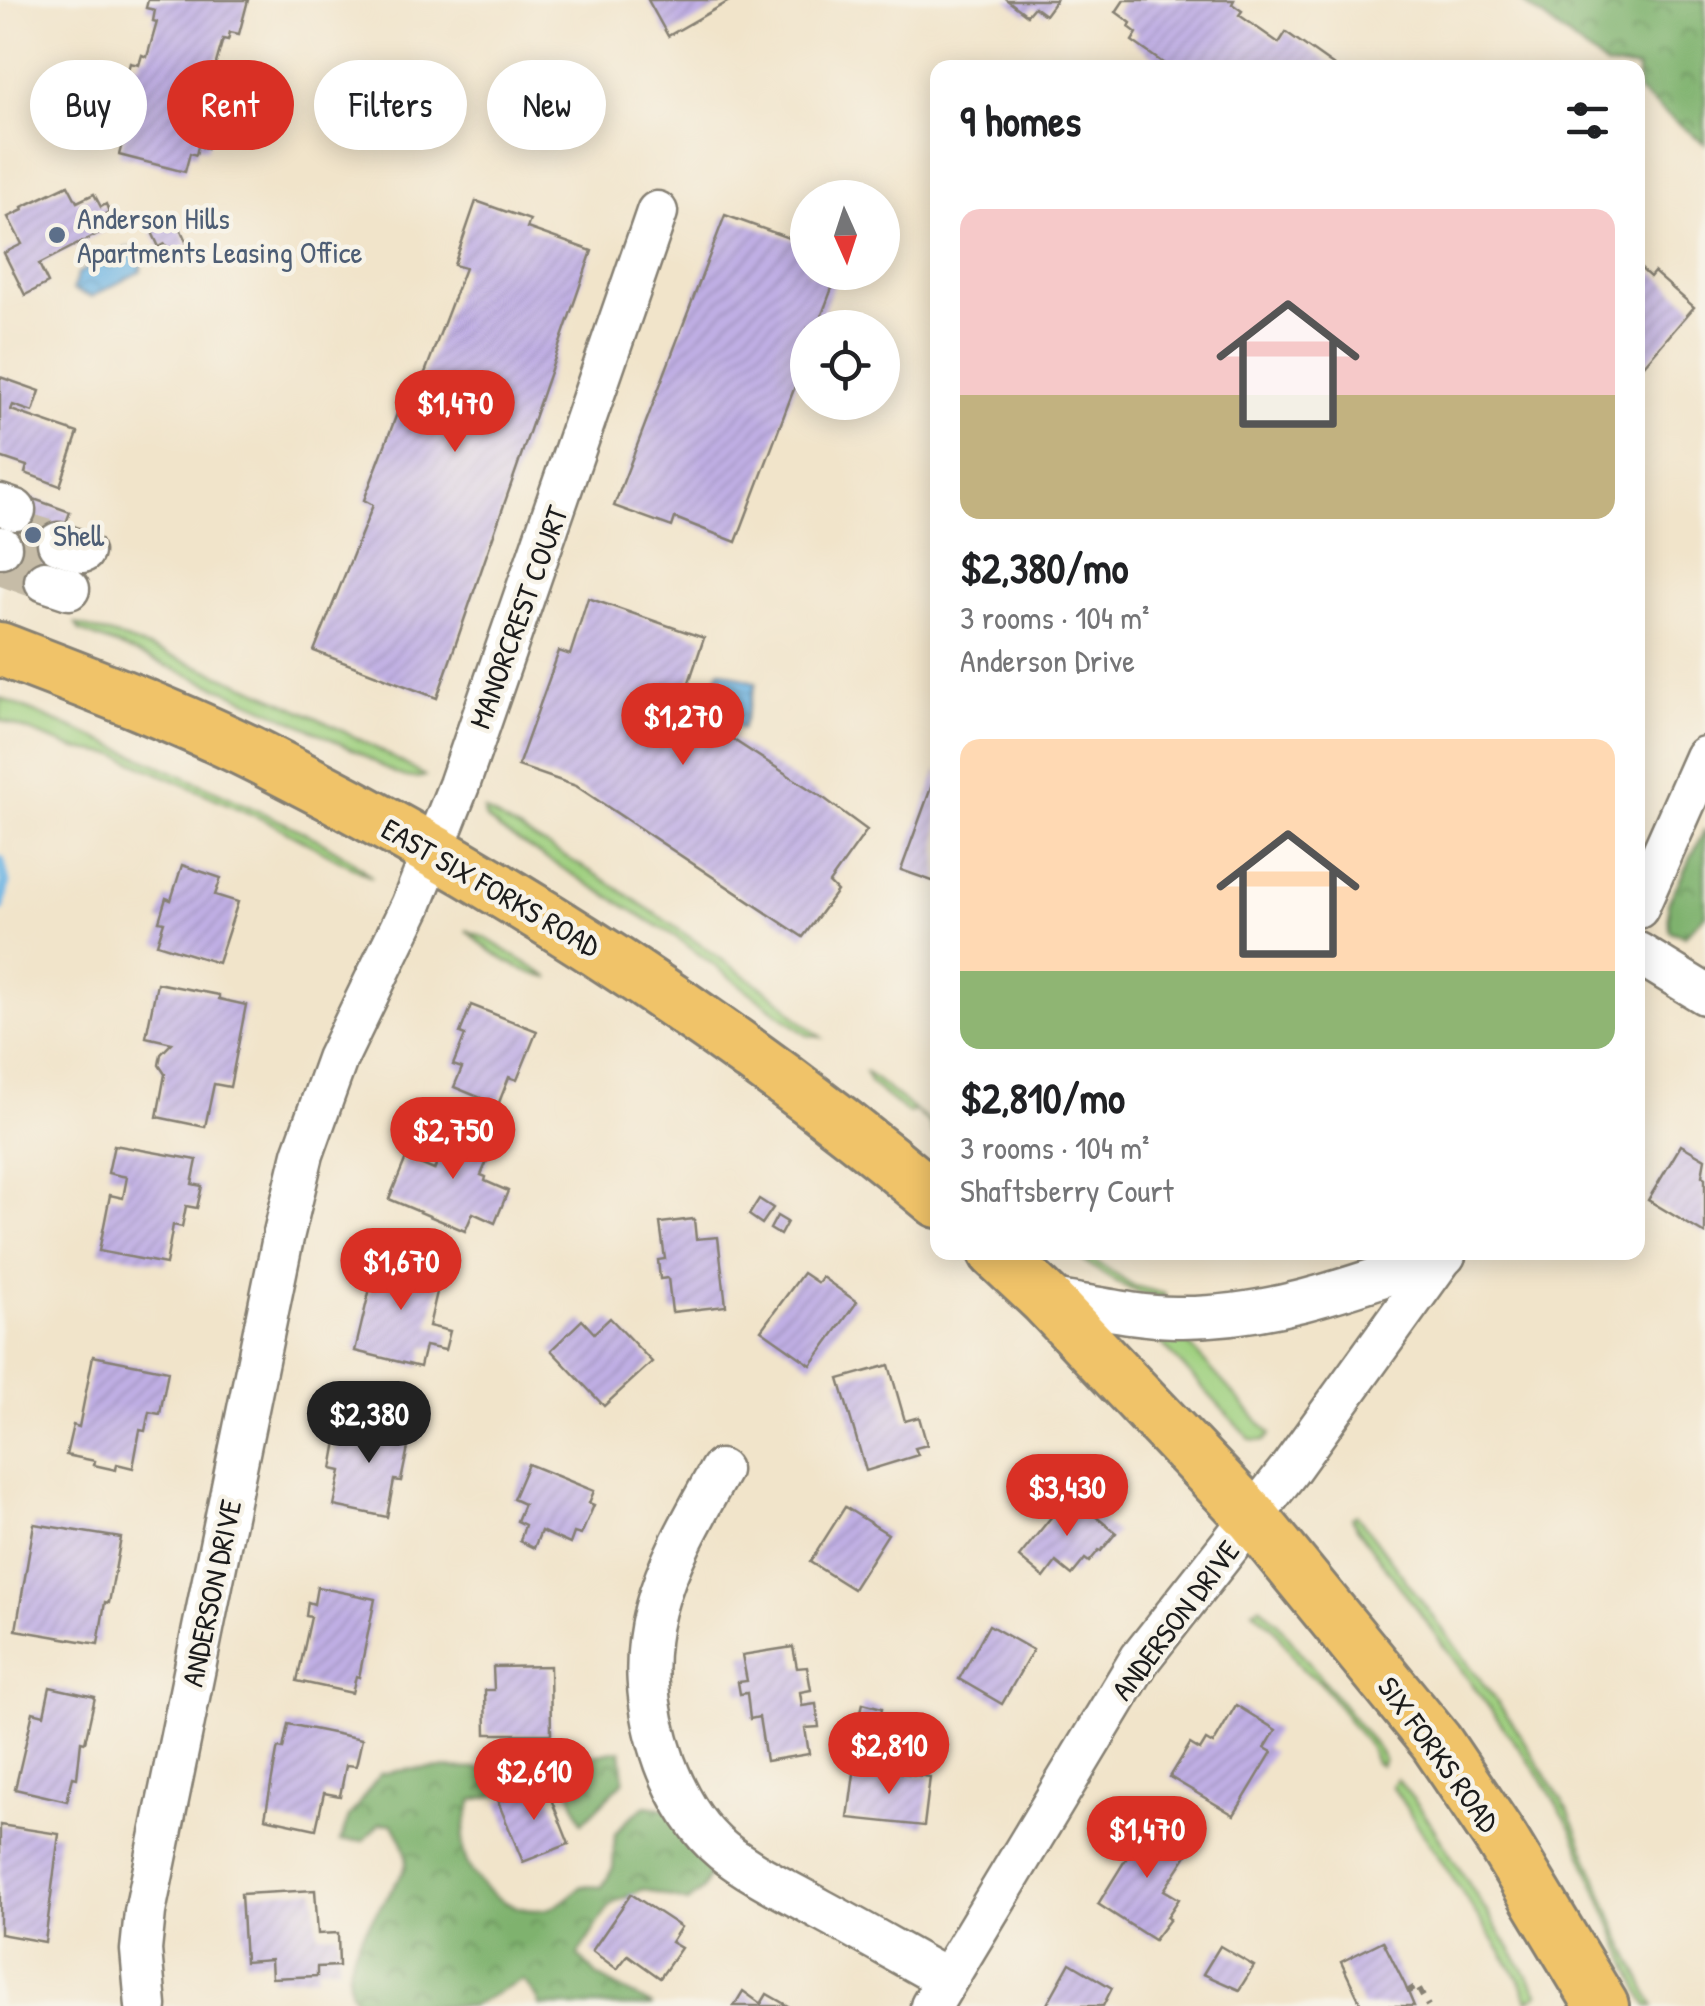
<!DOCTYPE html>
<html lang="en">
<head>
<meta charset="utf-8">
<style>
  :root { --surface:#fff; --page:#f6f6f6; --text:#202124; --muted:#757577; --accent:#d93025 }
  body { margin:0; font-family:"Patrick Hand",sans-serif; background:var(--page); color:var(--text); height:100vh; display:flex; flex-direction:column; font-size:38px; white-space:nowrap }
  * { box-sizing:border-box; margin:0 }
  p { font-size:32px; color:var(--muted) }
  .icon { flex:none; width:55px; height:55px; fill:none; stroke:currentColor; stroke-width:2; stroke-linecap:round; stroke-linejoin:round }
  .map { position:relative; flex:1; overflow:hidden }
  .side { position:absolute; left:930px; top:60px; width:715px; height:1200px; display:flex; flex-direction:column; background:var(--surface); border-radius:20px; box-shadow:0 5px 25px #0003 }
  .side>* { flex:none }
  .guide { position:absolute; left:30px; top:60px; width:750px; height:90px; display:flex; gap:20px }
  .needle { width:65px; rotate:177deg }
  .fabs { position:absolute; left:790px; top:180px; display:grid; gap:20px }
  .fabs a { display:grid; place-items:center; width:110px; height:110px; border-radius:50%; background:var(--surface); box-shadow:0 5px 25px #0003; font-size:50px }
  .price { position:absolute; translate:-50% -85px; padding:0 22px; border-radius:35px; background:var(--accent); color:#fff; font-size:32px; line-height:65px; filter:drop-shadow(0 2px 5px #0008) }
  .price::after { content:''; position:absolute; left:50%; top:60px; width:30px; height:22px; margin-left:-15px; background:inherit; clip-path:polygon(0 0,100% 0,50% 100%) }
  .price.active { background:#222; color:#fff }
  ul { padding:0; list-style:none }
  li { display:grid; align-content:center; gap:20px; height:530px; padding:0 30px }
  li span { display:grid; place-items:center; height:310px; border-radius:20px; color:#555 }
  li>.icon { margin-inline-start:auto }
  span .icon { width:180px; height:180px; fill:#fffc; stroke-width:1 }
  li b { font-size:42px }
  h2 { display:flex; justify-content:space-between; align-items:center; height:120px; padding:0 30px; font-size:42px }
  .tag { padding:0 35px; border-radius:45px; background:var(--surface); box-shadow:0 5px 25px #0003; font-size:35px; line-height:90px }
  .tag.active { background:var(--accent); color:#fff }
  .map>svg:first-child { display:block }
  .grass { fill:#9fd07f; stroke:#5e764e; stroke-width:2.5 }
  .forest { fill:url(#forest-crowns); stroke:#4e6745; stroke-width:2.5 }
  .water { fill:url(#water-waves); stroke:#446880; stroke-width:2.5 }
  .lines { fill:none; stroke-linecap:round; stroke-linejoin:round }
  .stream { stroke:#6bb3e3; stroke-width:11 }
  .building { fill:url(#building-hatch) }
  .minor-tunnel { stroke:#c6bca7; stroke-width:40; stroke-dasharray:40 20; stroke-linecap:butt }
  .minor-casing { stroke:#868073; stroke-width:45 }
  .major-casing { stroke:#868073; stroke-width:58 }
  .path { stroke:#868073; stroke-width:6; stroke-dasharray:8 8; stroke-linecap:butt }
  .minor { stroke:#fff; stroke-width:40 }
  .major { stroke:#f0c369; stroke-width:52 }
  .service-dot { fill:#5c6f8a; stroke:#f7f3e8; stroke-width:4 }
  .labels { text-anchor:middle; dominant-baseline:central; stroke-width:9; stroke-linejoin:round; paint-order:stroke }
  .service-label { font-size:30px; fill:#4e5e75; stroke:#f7f3e8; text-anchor:start }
  .street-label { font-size:30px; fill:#1c1c1c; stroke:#f7f3e8 }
</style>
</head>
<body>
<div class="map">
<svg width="1705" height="2006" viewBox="0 0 1705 2006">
  <defs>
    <pattern id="forest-crowns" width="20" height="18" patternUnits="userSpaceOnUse" patternTransform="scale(2.5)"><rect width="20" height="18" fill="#7fb26e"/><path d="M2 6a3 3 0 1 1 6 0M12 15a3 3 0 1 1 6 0" fill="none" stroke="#67905a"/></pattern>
    <pattern id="water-waves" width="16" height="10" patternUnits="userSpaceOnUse" patternTransform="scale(2.5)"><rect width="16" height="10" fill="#6bb3e3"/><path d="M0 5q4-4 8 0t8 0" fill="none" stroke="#5c99c2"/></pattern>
    <pattern id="building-hatch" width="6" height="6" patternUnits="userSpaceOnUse" patternTransform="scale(2.5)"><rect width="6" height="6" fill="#c0afe4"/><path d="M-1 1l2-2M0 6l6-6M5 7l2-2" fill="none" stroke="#a496c3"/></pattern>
  </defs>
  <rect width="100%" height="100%" fill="#f7f3e8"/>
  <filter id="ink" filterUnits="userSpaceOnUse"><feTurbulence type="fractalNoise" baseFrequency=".01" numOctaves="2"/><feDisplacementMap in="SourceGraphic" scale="20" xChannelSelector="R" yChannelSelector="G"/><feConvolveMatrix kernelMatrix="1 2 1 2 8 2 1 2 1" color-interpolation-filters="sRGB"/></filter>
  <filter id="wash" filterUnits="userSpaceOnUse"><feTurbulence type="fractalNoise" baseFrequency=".0048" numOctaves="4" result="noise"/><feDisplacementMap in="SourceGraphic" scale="40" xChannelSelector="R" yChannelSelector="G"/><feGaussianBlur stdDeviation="2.25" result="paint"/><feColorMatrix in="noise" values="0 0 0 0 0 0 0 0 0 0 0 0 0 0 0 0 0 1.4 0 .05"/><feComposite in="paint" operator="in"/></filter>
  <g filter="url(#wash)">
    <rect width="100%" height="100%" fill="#f1e4ca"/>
    <!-- grass -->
    <g class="grass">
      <path d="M76,624c117,35 243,89 349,152 -22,9 -49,-15 -69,-25 -90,-44 -183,-84 -276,-120z"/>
      <path d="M0,698c83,34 165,69 246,107 44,21 91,39 126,73l-103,-56 -152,-67 -41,-6 -76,-29z"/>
      <polygon points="484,810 599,876 675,927 783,1002 798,1019 821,1037 807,1035 676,937 501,831 485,817"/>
      <path d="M466,930l21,9 63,39c-33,-7 -60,-25 -84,-48z"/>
      <polygon points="865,1071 937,1128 937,1138 931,1130 932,1126 915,1111 908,1113 871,1084"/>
      <path d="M1073,1253h11l47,32 34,9 -2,5c-35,-6 -61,-25 -90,-46z"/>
      <polygon points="1154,1335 1181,1336 1270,1434 1264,1441 1251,1440"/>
      <polygon points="1357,1515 1512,1722 1569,1812 1621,1938 1654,2006 1647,2006 1634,1979 1570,1826 1541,1778 1357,1528 1352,1518"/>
      <polygon points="1260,1606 1277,1622 1378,1749 1384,1759 1381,1766 1376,1763 1370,1748 1320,1682 1303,1670 1272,1626 1253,1610"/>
      <polygon points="1397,1779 1422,1810 1539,1994 1528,2001 1521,1982 1392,1786"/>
    </g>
    <!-- forest -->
    <g class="forest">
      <polygon points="1520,0 1705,0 1705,144 1638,92 1638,68 1607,67"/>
      <polygon points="1705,829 1705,915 1685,936 1669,931 1668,903"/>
      <path d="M621,1750l3,31 -42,42 -13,-35 -12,-6 -84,18c-6,16 -13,38 -9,54 9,35 57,69 93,51 9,-5 17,-13 25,-19l20,1 11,-19 2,-34 13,-15 18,-13 20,3 46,59 -9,21 -15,13 -45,-13 -33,16 -32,50 20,21 55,30h-114l-1,-7 -15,-19 -52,26h-111c-33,-33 13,-88 33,-118 3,-6 10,-14 12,-20 5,-16 -5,-32 -12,-44l-13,-1 -16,18h-24l9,-24 31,-43c56,-12 101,-1 156,-6 29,-3 56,-15 85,-18z"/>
    </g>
    <!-- water -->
    <g class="water">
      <polygon points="128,248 141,253 141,271 91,297 73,290 78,273"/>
      <polygon points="720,670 756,683 742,729 705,706"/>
    </g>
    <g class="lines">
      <!-- stream -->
      <polyline class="stream" points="0,861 5,883 0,907"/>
    </g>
    <g id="blocks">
      <!-- building -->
      <g class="building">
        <polygon points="148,0 248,0 239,34 230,32 228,40 223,39 213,74 218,75 215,86 223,88 207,149 198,146 196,155 190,153 185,172 119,155 124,136 120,135 123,123 114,121 130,63 139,65 142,55 147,57 157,22 153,21 155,10 146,8"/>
        <polygon points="648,0 731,0 668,36"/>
        <polygon points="1007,0 1056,0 1045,15 1034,7 1027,15"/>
        <polygon points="1124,0 1234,0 1232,4 1242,11 1239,15 1279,43 1286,32 1337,68 1170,68 1132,41 1137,33 1129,27 1131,23 1116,12"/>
        <polygon points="68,185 77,202 94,194 101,207 106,204 109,212 105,214 111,227 39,264 48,283 25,295 4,253 22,244 8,217 23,210 22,207"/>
        <polygon points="476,201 530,220 527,228 592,251 437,698 314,651 373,505 364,500 401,403 412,407 465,268 454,265"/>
        <polygon points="725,215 808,245 808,272 838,272 817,328 808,328 808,352 736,542 675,518 672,527 614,506"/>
        <polygon points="176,219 188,246 170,255 165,244 159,247 151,230"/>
        <polygon points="1638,266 1650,277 1654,272 1694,307 1638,372"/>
        <polygon points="0,377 40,391 33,412 13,405 11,410 78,433 60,486 25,473 27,466 0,457"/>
        <polygon points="20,494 70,512 41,592 0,578 0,550"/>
        <polygon points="588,598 704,638 681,706 825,799 867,830 829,883 837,891 803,937 576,786 518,766 559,651 570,655"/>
        <polygon points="937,771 938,771 938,883 901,870"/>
        <polygon points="182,865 221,878 215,895 238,902 218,963 157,944 164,922 159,921 166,898 171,900"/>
        <polygon points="157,983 219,995 219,999 246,1005 230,1087 214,1084 205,1127 157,1117 165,1074 159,1065 161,1054 172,1043 146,1037"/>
        <polygon points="471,1005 537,1031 517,1080 509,1077 498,1105 454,1087 462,1068 453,1065 465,1035 460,1033"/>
        <polygon points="455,1122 496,1140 481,1175 486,1177 485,1181 508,1191 495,1223 473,1213 465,1231 389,1199 406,1158 434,1170"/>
        <polygon points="114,1145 197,1160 192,1184 202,1186 197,1208 186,1206 182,1227 173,1225 166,1264 99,1251 110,1195 123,1198 127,1177 108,1173"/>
        <polygon points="1681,1145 1705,1159 1702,1176 1705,1178 1705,1234 1648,1200"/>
        <polygon points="759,1199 773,1208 762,1224 749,1215"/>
        <polygon points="777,1216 787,1222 780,1235 770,1229"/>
        <polygon points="694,1219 696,1239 718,1237 726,1306 672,1312 668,1278 660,1279 658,1260 665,1259 660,1223"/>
        <polygon points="378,1255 442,1271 429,1326 450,1331 445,1350 425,1346 420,1367 355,1351"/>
        <polygon points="803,1273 818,1283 822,1277 857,1302 811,1365 761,1330"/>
        <polygon points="610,1318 652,1362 604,1406 551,1350 582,1320 594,1333"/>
        <polygon points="93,1356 168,1371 160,1414 149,1412 145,1431 140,1430 133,1468 117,1464 116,1470 94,1465 95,1461 66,1455 73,1425 79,1427"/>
        <polygon points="889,1365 905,1421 919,1417 927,1445 915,1448 918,1455 866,1471 839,1379"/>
        <polygon points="341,1419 411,1433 401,1481 394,1480 387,1517 334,1506 341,1471 332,1469"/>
        <polygon points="528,1464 594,1491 589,1503 594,1505 581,1535 574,1533 570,1544 541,1531 534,1548 520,1541 525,1525 517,1521 524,1504 513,1499"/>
        <polygon points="1069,1495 1116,1533 1101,1551 1099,1550 1089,1562 1085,1559 1072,1575 1056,1562 1044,1578 1019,1557"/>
        <polygon points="845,1507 888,1534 853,1589 810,1562"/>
        <polygon points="34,1524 121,1538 109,1603 105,1602 98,1644 16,1630"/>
        <polygon points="317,1587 375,1599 359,1677 356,1676 352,1693 297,1681 311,1617 306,1616 308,1602 314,1604"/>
        <polygon points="989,1625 1033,1650 1002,1704 959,1679"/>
        <polygon points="793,1647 797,1668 807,1667 811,1690 800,1692 802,1706 816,1704 819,1727 805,1728 809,1754 766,1761 759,1717 750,1719 747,1693 740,1694 738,1682 747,1681 742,1655"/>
        <polygon points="550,1666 551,1734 486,1734 485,1690 494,1690 493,1667"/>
        <polygon points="50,1687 95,1697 85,1742 81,1741 77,1778 73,1777 67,1801 15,1789 33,1712 44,1715"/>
        <polygon points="863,1703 882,1708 879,1725 859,1720"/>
        <polygon points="1236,1705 1276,1730 1265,1748 1272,1752 1234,1815 1170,1777 1190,1744 1200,1750 1206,1740 1213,1744"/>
        <polygon points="288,1724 362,1739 356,1766 346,1765 340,1796 324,1793 316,1829 265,1818 277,1751 278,1748 283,1749"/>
        <polygon points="855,1766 930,1777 924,1826 848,1818"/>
        <polygon points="545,1784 569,1844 523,1862 498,1802"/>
        <polygon points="1150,1820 1193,1846 1164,1890 1179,1899 1167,1917 1170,1919 1154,1940 1098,1904"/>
        <polygon points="0,1825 59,1834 45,1942 0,1934"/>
        <polygon points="315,1890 318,1934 338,1933 339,1966 317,1967 317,1976 272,1978 271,1960 245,1962 241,1894"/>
        <polygon points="631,1894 681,1927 671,1942 681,1948 660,1978 628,1955 617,1969 592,1951"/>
        <polygon points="1383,1941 1405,1985 1414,2006 1362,2006 1341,1962"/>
        <polygon points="1220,1946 1254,1966 1239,1990 1203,1974"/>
        <polygon points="1070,1963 1112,1988 1103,2006 1046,2006"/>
        <polygon points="743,1991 761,2004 767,1994 788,2006 734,2006"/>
      </g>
    </g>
  </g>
  <g filter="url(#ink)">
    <use href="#blocks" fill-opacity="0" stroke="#868073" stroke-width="2.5"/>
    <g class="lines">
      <!-- minor-tunnel -->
      <g class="minor-tunnel">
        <polyline points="8,527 58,543"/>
        <polyline points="0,565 45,581"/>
      </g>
      <!-- minor casing -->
      <g class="minor-casing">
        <g id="minor">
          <polyline points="0,505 15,510"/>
          <polyline points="58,543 83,552"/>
          <polyline points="0,547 1,547"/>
          <polyline points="45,581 69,589"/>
          <polyline points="1638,908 1705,757"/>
          <polyline points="1638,953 1705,994"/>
          <path d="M1045,1299c43,6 87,17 130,18 94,2 183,-32 270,-62"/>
          <path d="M720,1470c-58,103 -97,173 -55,293 12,32 30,65 58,88 29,23 65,40 97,58 43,23 84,47 126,70"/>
          <polyline points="146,2006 141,1950 145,1912 284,1233 303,1154 337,1059 411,906 459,785 657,212"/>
          <polyline points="931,2006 1140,1659 1289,1470 1446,1252"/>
        </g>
      </g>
      <!-- major casing -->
      <g class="major-casing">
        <g id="major">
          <path d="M0,649c86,33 177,67 259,108 243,123 470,269 679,444"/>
          <polyline points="995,1252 1045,1299 1253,1518 1436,1742 1502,1840 1602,2006"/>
        </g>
      </g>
      <!-- path -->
      <polyline class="path" points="1407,1992 1417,1986 1428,2006"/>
      <!-- minor -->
      <use href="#minor" class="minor"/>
      <!-- major -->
      <use href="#major" class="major"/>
    </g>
  </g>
  <!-- markers -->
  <g class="service-dot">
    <circle cx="57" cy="235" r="10"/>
    <circle cx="33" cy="535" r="10"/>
  </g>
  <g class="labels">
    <!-- service labels -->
    <g class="service-label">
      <text x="77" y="218">Anderson Hills<tspan x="77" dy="34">Apartments Leasing Office</tspan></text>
      <text x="53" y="535">Shell</text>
    </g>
    <!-- street labels -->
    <g class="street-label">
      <text transform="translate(518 617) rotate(-70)">MANORCREST COURT</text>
      <text transform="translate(491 887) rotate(30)">EAST SIX FORKS ROAD</text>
      <text transform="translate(211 1593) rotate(-78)">ANDERSON DRIVE</text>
      <text transform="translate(1175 1620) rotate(-53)">ANDERSON DRIVE</text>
      <text transform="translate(1439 1754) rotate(54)">SIX FORKS ROAD</text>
    </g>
  </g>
</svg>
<div class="fabs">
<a><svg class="needle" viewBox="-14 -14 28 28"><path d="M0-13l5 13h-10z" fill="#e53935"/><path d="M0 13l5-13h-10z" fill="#757577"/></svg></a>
<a><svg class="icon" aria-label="locate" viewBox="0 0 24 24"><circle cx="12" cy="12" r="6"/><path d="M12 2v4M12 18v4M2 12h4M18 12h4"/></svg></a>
</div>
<b class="price" style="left:455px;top:455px">$1,470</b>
<b class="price" style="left:683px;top:768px">$1,270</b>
<b class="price" style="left:453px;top:1182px">$2,750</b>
<b class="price" style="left:401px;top:1313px">$1,670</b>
<b class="price active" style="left:369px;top:1466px">$2,380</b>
<b class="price" style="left:1067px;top:1539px">$3,430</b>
<b class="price" style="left:889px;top:1797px">$2,810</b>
<b class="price" style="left:534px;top:1823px">$2,610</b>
<b class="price" style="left:1147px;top:1881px">$1,470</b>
<div class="guide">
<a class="tag">Buy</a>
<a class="tag active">Rent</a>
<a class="tag">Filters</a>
<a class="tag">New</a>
</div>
<section class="side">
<h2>9 homes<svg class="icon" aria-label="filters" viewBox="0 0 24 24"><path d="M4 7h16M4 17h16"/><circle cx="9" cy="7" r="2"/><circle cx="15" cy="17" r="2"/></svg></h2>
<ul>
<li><span style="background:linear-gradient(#f6c9c9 60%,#c2b280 0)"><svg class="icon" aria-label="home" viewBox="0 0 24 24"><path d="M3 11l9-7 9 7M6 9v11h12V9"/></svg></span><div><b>$2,380/mo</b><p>3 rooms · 104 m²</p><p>Anderson Drive</p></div></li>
<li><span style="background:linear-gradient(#ffd9b3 75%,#8fb573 0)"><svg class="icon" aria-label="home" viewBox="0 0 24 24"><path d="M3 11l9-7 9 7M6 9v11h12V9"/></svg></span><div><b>$2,810/mo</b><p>3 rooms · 104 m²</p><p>Shaftsberry Court</p></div></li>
</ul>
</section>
</div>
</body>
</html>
